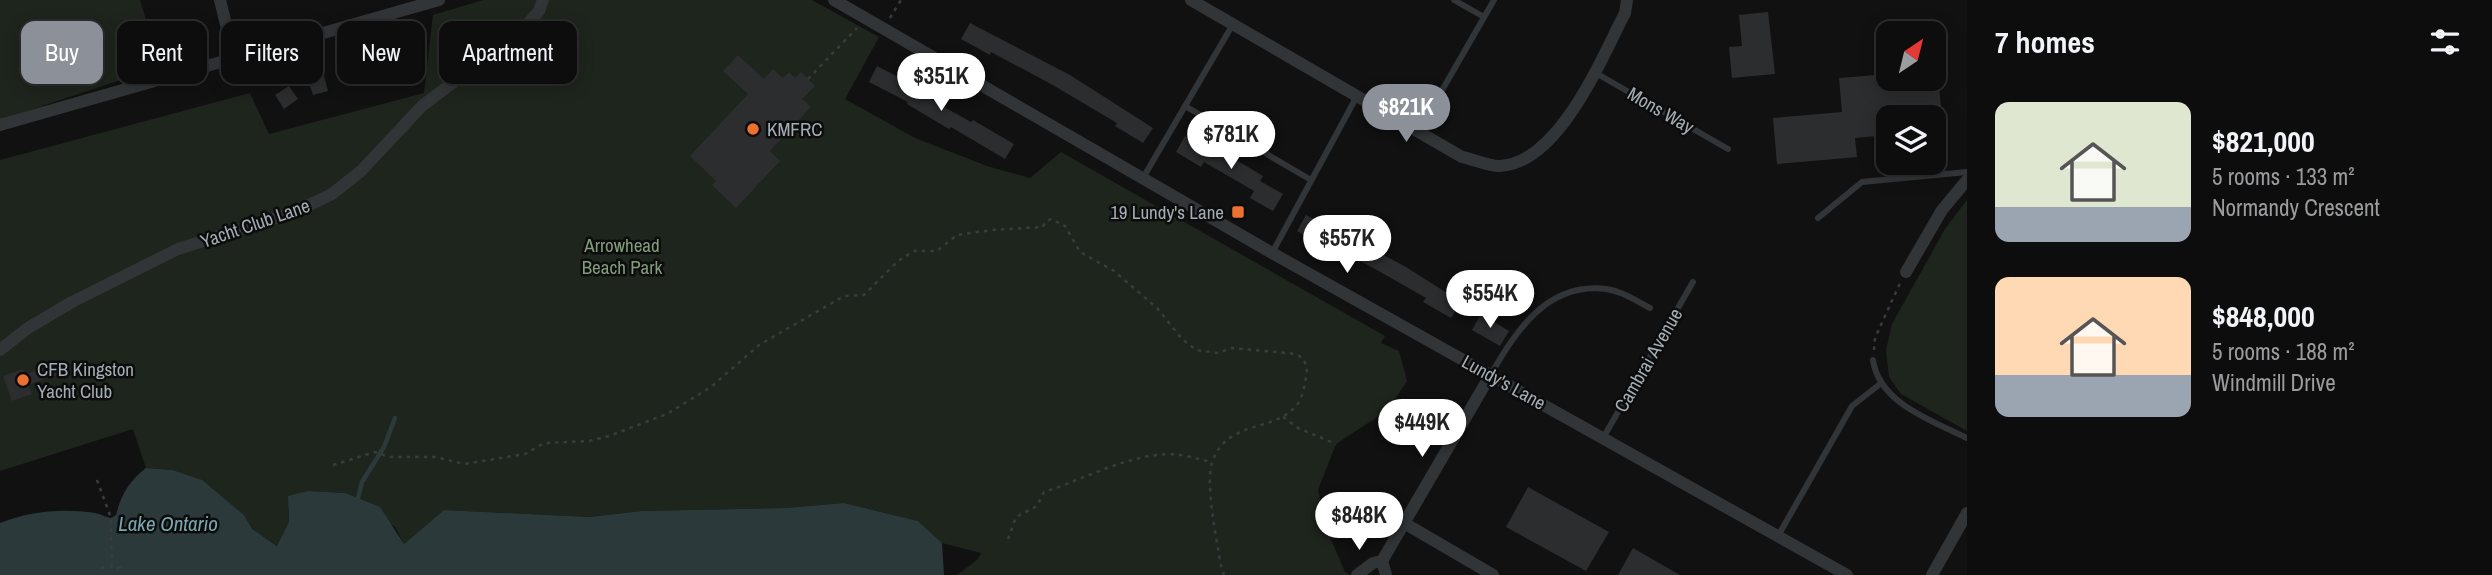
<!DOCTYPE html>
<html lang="en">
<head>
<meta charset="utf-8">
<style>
  :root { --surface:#0d0d0e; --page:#1b1b1c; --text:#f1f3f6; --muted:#9a9c9e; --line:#2d2d2e; --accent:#8c9099 }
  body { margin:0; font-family:"Archivo Narrow",sans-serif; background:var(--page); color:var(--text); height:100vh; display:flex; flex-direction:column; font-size:26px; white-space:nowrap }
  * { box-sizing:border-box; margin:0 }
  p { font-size:23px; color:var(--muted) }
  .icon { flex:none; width:38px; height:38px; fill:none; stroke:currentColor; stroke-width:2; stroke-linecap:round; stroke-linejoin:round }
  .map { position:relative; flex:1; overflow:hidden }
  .side { display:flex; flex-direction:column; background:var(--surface); width:525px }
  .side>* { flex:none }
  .banner { position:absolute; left:21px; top:21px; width:665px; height:63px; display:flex; gap:14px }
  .needle { width:46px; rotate:35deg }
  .controls { position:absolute; left:1876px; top:21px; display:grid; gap:14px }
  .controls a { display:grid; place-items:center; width:70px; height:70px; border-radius:14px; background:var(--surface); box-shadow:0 4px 18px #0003,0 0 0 2px var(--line); font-size:35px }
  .price { position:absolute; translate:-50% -60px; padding:0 16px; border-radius:24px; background:#fff; color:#222; font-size:23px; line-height:46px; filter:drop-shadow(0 2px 4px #0008) }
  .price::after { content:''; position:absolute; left:50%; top:42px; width:21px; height:16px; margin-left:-10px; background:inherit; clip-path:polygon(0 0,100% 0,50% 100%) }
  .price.selected { background:var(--accent); color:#fff }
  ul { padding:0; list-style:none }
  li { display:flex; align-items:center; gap:21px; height:175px; padding:0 28px }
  li span { display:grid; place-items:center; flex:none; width:196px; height:140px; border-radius:14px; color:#555 }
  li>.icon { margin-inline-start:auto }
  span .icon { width:84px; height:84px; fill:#fffc; stroke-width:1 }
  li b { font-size:30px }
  h2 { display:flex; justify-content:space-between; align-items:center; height:84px; padding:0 28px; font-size:30px }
  .pill { padding:0 24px; border-radius:14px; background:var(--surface); box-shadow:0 4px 18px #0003,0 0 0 2px var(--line); font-size:24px; line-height:63px }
  .pill.selected { background:var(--accent); color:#fff }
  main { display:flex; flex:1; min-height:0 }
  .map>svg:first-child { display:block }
  .green { fill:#1e251d }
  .water { fill:#2b393a }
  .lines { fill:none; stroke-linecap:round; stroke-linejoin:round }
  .stream { stroke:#2b393a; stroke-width:4.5 }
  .building { fill:#2c2d2e }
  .path { stroke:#383c3e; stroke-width:2.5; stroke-dasharray:3.5 5; stroke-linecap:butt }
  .service { stroke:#323537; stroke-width:6 }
  .minor { stroke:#323537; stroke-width:12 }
  .poi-dot { fill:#ec7130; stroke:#0c0c0d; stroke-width:2.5 }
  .labels { text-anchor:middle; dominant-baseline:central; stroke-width:5; stroke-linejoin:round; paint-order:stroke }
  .street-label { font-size:19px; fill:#a3adb3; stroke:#0c0c0d }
  .poi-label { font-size:19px; fill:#a3adb3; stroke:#0c0c0d; text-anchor:start }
  .park-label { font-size:19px; fill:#839d7a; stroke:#0c0c0d }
  .water-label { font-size:21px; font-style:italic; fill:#7aa6ad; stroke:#0c0c0d }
</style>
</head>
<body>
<main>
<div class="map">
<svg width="1967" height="575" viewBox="0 0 1967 575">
  <rect width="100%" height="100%" fill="#111112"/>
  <!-- green -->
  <g class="green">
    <polygon points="0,0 140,0 160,67 0,120"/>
    <polygon points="483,0 812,0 879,37 845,99 915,138 987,166 1030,178 1061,152 1385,336 1381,343 1399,351 1407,381 1388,410 1336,444 1318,490 1328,532 1345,572 1350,575 957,575 977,560 981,553 942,543 918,521 844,503 785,508 642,511 589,517 444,510 404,544 395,527 345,493 308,491 288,507 289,522 278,546 251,529 244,515 172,470 146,468 133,429 0,471 0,160 250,93 269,134 424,93 433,15"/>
    <polygon points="1967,200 1967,431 1901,394 1889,377 1886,350 1892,324 1945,229"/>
  </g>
  <!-- water -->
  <path class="water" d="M146,468l26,2 30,10 42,35 8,14 25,17 12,-24 -1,-26 20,-5 37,2 35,14 24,37 40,-34 145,7 53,-6 143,-3 59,-5 74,18 24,22 2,32h-944v-52c29,-12 64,-15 95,-10 6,1 10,4 16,5l5,-3c5,-20 13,-34 30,-47z"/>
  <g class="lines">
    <!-- stream -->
    <polyline class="stream" points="358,498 362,482 384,447 395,418"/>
  </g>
  <!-- building -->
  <g class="building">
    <polygon points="1768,12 1775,74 1732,78 1729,47 1742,46 1739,15"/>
    <polygon points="970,23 1070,75 1153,128 1143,143 1115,126 1117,123 1051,84 991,52 990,55 961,39"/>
    <polygon points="738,55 764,79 773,69 783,78 789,72 795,78 801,72 815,86 802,99 811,107 770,151 780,161 736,208 712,185 716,181 690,156 748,94 723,71"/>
    <polygon points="391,58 407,60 405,76 388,74"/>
    <polygon points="369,62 373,77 357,82 353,67"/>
    <polygon points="877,66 906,81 905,84 942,106 971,122 973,120 1014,144 1005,159 951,127 949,129 922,113 907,104 908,102 869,82"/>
    <polygon points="1888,74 1888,79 1908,79 1908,90 1939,87 1942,117 1888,117 1888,135 1855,138 1857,157 1777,164 1773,118 1842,112 1839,78"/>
    <polygon points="324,76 328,91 313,95 308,80"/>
    <polygon points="289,86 298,99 284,109 275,95"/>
    <polygon points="1185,136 1211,150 1213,146 1263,176 1260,181 1283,194 1273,211 1250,198 1254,191 1204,162 1201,167 1176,152"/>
    <polygon points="1306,215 1347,239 1348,236 1406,267 1461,302 1451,318 1423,302 1426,298 1384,274 1327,243 1325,247 1297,231"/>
    <polygon points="1481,314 1509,331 1500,346 1472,330"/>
    <polygon points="62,362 65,372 28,385 32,394 12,401 3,376 23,369 25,374"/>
    <polygon points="1528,487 1609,532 1586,571 1506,527"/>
    <polygon points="1633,548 1680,575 1618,575"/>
  </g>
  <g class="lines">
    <!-- path -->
    <g class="path">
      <polyline points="890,18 901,0"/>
      <polyline points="808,79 857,28"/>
      <polyline points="1874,350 1875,338 1901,281"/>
      <polyline points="1283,417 1298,428 1336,444"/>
      <path d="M333,465l42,-13 14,5h46l29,7 61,-10 19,-11 45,-2 20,-5 58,-22 44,-27 48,-42 85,-49 20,-1 34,-34 16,-10h23l20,-16 35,-5 51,-3 2,-5 6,-3 14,7 15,26 34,19 43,37 25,31 14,11 22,3 14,-5 65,6c9,7 11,12 9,23 -2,12 -4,25 -14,33 -23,21 -65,12 -79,50 -9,21 4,81 8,106l3,9"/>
      <polyline points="97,480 111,518 112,568"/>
      <path d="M1008,539l8,-22 21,-11 7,-14c41,-13 80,-36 124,-38 14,0 30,5 43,8"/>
      <polyline points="118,567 118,575"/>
      <polyline points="101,568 123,567"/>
    </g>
    <!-- service -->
    <g class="service">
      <polyline points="1454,0 1484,17"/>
      <polyline points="1594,72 1728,149"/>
      <polyline points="1185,106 1311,180"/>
      <polyline points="1418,132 1494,0"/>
      <polyline points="1143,178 1233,24"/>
      <polyline points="1818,218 1862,182 1967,172"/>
      <polyline points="1272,253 1357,96"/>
      <path d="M1873,360c6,43 59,61 94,78"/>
      <path d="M1491,374c25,-43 56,-92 115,-85 16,2 30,12 44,19"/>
      <polyline points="1603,438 1693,282"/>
      <polyline points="1778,536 1852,406 1880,384"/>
    </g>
    <!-- minor -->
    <g class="minor">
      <polyline points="220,0 234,57"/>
      <polyline points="834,0 1272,253 1847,575"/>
      <path d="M1191,0l271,157c11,2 26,9 37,9 60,-2 102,-107 126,-153l2,-13"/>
      <polyline points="0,125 439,0"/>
      <polyline points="1906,272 1942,210 1967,180"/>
      <polyline points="0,350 28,328 72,302 178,249 295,212 332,194 361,171 422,106 523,29 539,11 543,0"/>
      <polyline points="1404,523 1493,575"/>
      <polyline points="1382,561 1386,575"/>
      <polyline points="1357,575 1373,563 1382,561 1491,374"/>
      <polyline points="1932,575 1967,513"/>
    </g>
  </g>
  <!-- markers -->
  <g class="poi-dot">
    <circle cx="753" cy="129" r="7"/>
    <rect x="1231" y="205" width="14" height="14" rx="3.5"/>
    <circle cx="23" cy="380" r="7"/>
  </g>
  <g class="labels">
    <!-- street labels -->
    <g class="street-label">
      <text transform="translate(1661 110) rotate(30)">Mons Way</text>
      <text transform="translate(255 223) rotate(-19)">Yacht Club Lane</text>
      <text transform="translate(1648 360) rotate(-60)">Cambrai Avenue</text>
      <text transform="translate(1504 382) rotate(29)">Lundy's Lane</text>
    </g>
    <!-- poi labels -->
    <g class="poi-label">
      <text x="767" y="129">KMFRC</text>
      <text x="1224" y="212" text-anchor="end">19 Lundy's Lane</text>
      <text x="37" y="369">CFB Kingston<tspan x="37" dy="22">Yacht Club</tspan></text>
    </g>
    <!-- park labels -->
    <g class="park-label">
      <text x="622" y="245">Arrowhead<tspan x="622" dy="22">Beach Park</tspan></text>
    </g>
    <!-- water labels -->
    <g class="water-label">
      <text x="168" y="523">Lake Ontario</text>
    </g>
  </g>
</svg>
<div class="controls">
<a><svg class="needle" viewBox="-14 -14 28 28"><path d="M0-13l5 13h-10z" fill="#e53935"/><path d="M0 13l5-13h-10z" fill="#9a9c9e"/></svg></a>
<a><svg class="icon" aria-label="layers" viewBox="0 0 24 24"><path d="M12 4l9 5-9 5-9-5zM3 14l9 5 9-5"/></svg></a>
</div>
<b class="price" style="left:941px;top:113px">$351K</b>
<b class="price selected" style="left:1406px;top:144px">$821K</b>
<b class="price" style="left:1231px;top:171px">$781K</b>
<b class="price" style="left:1347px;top:275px">$557K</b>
<b class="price" style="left:1490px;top:330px">$554K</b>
<b class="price" style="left:1422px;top:459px">$449K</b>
<b class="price" style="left:1359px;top:552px">$848K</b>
<div class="banner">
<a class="pill selected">Buy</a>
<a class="pill">Rent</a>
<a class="pill">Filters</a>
<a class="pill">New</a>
<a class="pill">Apartment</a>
</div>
</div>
<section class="side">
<h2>7 homes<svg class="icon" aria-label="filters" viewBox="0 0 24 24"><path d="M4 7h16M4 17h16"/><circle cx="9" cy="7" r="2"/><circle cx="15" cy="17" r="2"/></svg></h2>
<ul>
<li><span style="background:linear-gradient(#dfe7d0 75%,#9aa5b1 0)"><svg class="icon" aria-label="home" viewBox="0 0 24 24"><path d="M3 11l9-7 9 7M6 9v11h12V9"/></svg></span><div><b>$821,000</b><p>5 rooms · 133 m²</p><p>Normandy Crescent</p></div></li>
<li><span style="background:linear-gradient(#ffd9b3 70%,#9aa5b1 0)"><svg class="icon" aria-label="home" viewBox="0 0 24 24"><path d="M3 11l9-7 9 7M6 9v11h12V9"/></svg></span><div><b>$848,000</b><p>5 rooms · 188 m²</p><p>Windmill Drive</p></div></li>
</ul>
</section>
</main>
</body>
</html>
